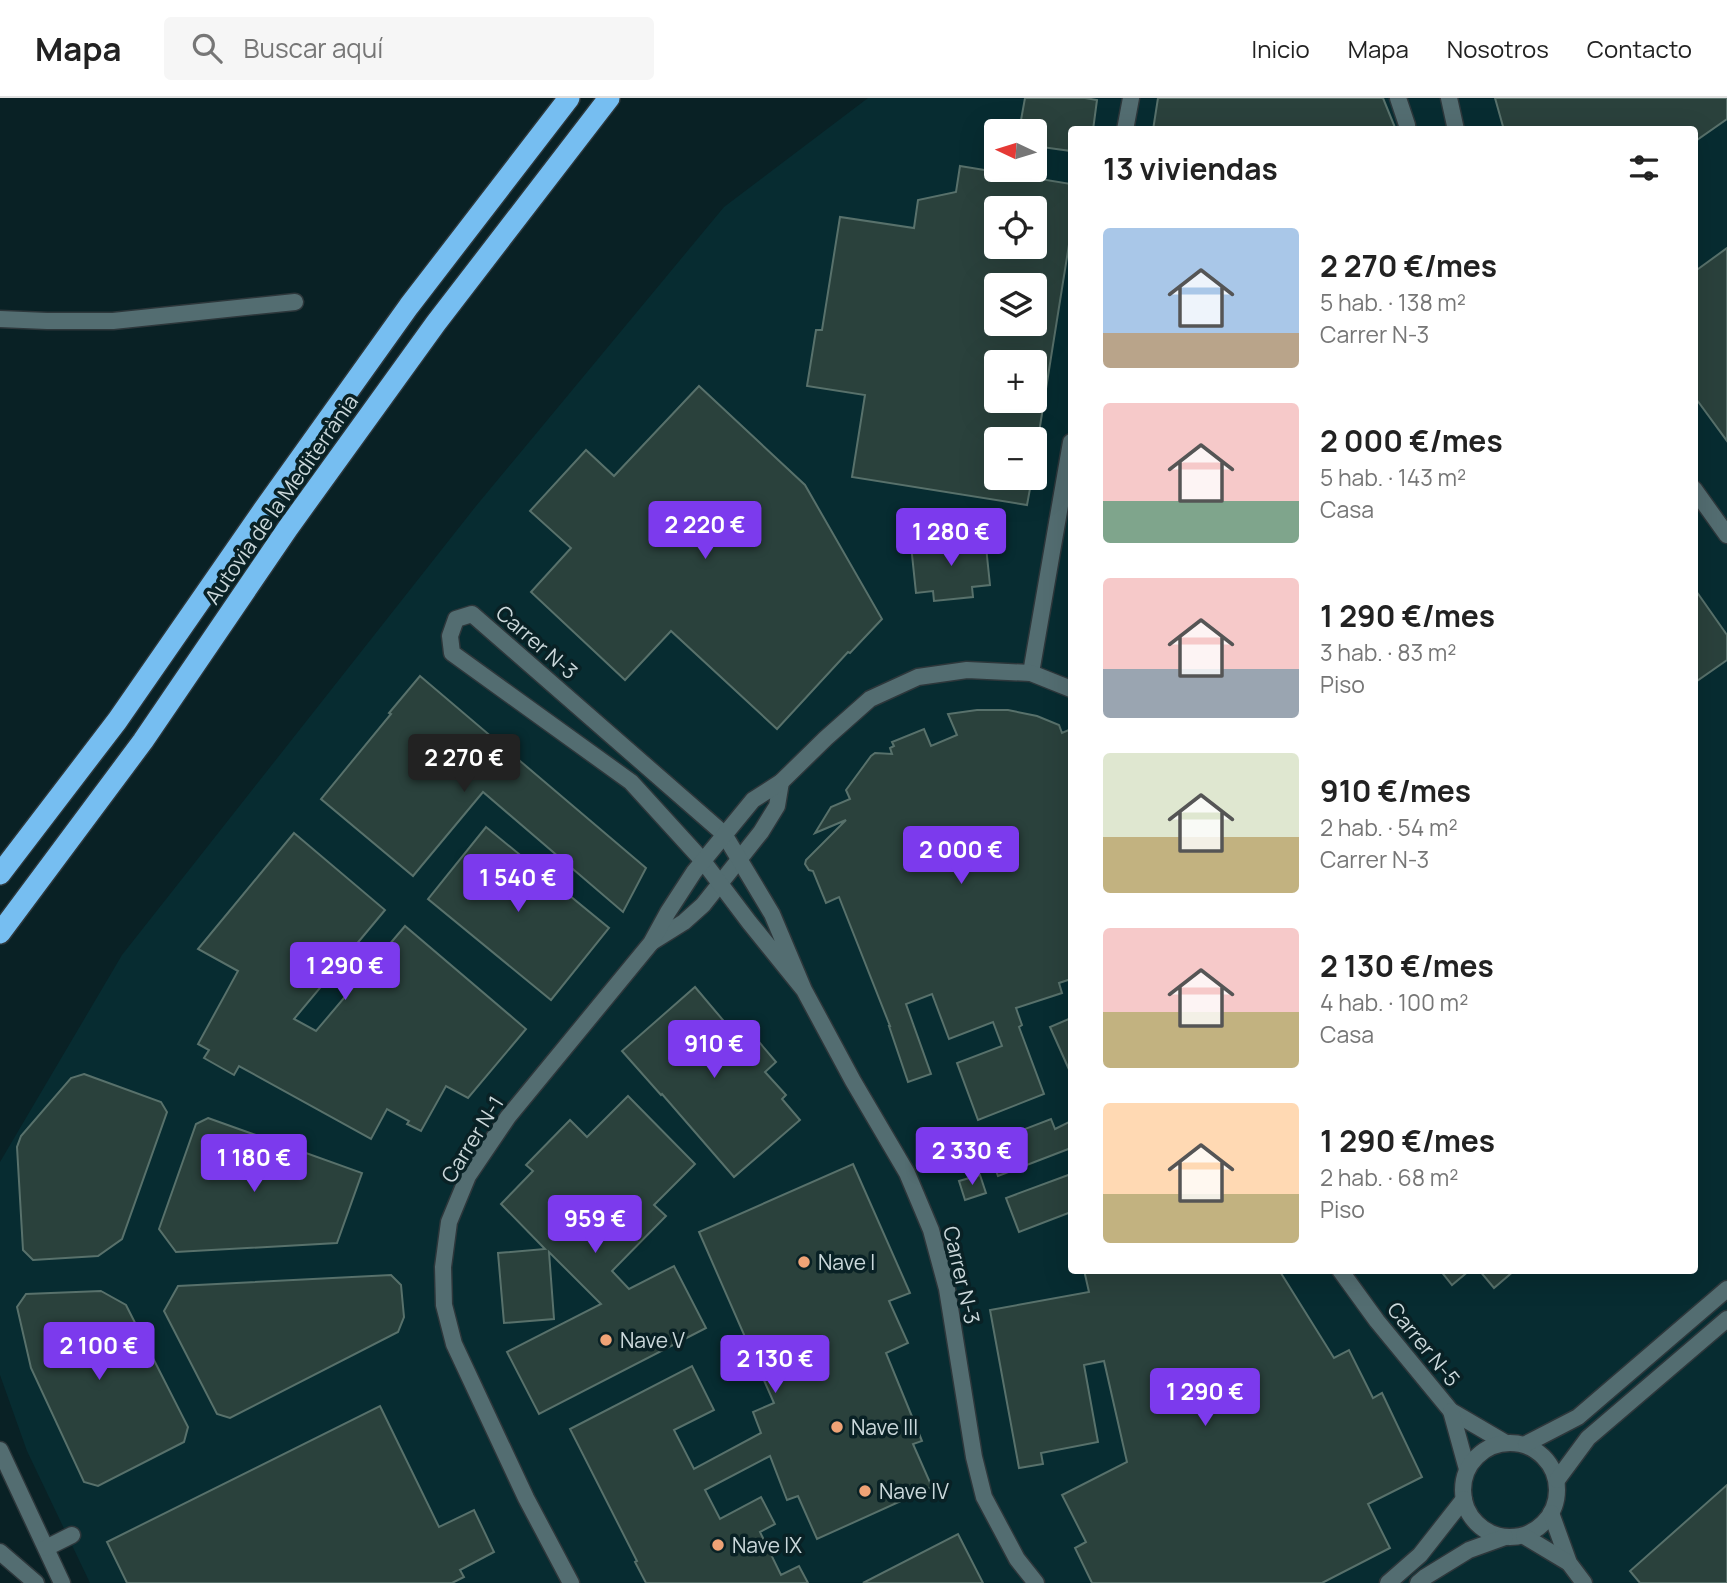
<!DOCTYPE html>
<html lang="es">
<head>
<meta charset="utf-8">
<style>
  :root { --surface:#fff; --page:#f6f6f6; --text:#222; --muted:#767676; --line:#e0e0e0; --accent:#7c3aed }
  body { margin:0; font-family:Manrope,sans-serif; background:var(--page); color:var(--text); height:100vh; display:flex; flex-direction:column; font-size:26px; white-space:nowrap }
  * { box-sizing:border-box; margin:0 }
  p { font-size:23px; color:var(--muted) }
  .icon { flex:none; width:38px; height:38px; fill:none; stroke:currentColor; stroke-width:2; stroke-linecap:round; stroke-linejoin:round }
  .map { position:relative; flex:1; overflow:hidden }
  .panel { position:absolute; left:1068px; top:28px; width:630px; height:1148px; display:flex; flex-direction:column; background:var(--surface); border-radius:7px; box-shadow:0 7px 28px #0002 }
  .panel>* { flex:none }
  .needle { width:46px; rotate:274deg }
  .tools { position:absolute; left:984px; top:21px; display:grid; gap:14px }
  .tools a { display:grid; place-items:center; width:63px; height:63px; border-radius:7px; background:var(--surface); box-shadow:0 7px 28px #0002; font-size:35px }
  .price { position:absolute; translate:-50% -60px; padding:0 16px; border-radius:7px; background:var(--accent); color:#fff; font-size:23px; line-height:46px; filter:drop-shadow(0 2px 4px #0008) }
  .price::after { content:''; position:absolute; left:50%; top:42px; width:21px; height:16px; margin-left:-10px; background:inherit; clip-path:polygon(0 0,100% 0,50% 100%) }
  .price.current { background:#222; color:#fff }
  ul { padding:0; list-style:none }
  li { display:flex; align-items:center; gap:21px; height:175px; padding:0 35px }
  li span { display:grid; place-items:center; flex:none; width:196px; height:140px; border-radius:7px; color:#555 }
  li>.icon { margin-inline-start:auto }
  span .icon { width:84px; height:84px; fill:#fffc; stroke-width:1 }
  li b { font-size:30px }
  h2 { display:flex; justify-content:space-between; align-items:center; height:84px; padding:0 35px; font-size:30px }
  header { display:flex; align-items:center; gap:42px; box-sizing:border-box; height:98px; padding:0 35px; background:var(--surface); border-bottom:2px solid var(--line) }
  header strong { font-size:33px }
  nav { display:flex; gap:38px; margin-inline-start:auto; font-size:24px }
  .search { width:490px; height:63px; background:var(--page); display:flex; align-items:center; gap:18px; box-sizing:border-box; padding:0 24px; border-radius:7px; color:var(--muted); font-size:26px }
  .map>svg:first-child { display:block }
  .built { fill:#072c31; fill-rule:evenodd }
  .building { fill:#2a413c; stroke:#58716b; stroke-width:2; fill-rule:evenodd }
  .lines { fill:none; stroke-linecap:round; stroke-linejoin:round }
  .minor-casing { stroke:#2d373b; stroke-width:19 }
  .highway-casing { stroke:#2d373b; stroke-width:24 }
  .minor { stroke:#536d71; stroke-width:16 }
  .highway { stroke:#76bef1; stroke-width:21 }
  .poi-dot { fill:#efa376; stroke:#092125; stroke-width:2.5 }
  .labels { text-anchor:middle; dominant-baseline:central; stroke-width:7; stroke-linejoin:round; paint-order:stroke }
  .street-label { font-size:21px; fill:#cbd8db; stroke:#092125 }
  .poi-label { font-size:21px; fill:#cbd8db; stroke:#092125; text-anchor:start }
</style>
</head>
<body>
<header>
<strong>Mapa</strong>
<div class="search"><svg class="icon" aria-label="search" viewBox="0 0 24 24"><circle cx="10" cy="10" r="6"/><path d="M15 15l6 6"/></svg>Buscar aquí</div>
<nav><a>Inicio</a><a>Mapa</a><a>Nosotros</a><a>Contacto</a></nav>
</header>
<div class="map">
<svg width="1727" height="1485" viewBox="0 0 1727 1485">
  <rect width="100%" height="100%" fill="#092125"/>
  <!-- built -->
  <path class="built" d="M868,0h859v1485h-1637l-63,-132 -27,-76v-213l122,-207 354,-449 248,-299zM1071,32h623v1140h-623zM996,33h38v39h-38zM996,110h38v39h-38zM996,187h38v39h-38zM996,264h38v39h-38zM996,341h38v39h-38z"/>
  <!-- building -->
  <g class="building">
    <polygon points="1025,0 1085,0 1097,2 1093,32 1071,32 1071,53 1034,48 1034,33 1019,33"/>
    <polygon points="1158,0 1383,0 1396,32 1153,32"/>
    <polygon points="1495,0 1727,0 1727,21 1694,44 1694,32 1504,32"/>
    <path d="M960,68l111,18v48l-33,207h-42v39h36l-5,27 -175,-28 13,-82 -58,-9 9,-56h6l18,-113 74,11 4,-28 38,-8zM996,110h38v39h-38zM996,187h38v39h-38zM996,264h38v39h-38z"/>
    <polygon points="1727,150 1727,343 1694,298 1694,174"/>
    <polygon points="699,288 805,387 882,521 850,555 848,554 777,631 671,533 625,582 531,494 571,450 530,413 586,352 614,378"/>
    <polygon points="985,439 990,487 972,489 973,499 934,503 933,493 916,495 911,447"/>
    <polygon points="1694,490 1727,537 1727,562 1694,585"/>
    <polygon points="420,578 646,770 623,814 483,694 413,778 321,701 391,616 389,615"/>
    <polygon points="977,612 1008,612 1037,618 1059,627 1062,635 1071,631 1071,881 1059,885 1062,895 1016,910 1022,927 1019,929 1044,996 978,1022 957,965 1002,948 993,924 949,941 932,896 906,906 931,976 908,984 889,928 890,928 839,799 826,805 813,773 809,772 805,766 806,762 846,722 815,735 831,709 850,701 846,692 871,658 875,655 892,656 890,650 894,648 892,644 924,631 931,648 957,637 948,616"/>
    <polygon points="486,729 609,830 551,902 428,801"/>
    <polygon points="294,735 385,812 294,921 316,933 405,828 526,931 468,1000 446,988 421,1033 407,1026 409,1023 387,1011 371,1041 239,968 234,977 204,960 209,952 198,946 238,873 198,851"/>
    <polygon points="695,889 733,934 743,925 776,964 765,974 786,997 782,1001 800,1022 734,1079 662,996 661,997 622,953"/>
    <polygon points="1071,920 1071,976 1050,929"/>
    <polygon points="84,976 161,1004 167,1014 122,1141 98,1158 33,1162 23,1152 17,1049 21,1038 71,980"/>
    <polygon points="628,998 695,1066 654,1107 666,1118 612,1173 629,1191 674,1168 706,1230 539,1316 507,1254 601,1206 549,1154 554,1221 504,1225 498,1155 545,1151 501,1106 533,1073 526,1067 570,1022 587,1039"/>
    <polygon points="208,1020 362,1075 337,1145 176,1154 159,1131 196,1026"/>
    <polygon points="1051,1021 1055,1031 1071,1023 1071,1050 998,1078 986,1046"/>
    <polygon points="853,1066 910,1195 889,1203 908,1245 886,1255 922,1343 913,1346 932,1389 817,1441 798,1398 787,1402 770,1358 705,1392 720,1421 761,1399 775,1426 760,1434 781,1477 799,1468 808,1485 646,1485 635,1464 637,1463 570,1331 692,1268 714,1312 674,1332 694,1371 761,1335 753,1314 774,1305 699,1134"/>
    <polygon points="1071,1076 1071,1114 1019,1134 1006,1100"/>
    <polygon points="980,1077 986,1095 965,1102 959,1083"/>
    <polygon points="1084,1172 1279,1172 1334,1260 1349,1252 1373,1300 1382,1295 1422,1379 1368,1406 1390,1450 1322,1485 1092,1485 1075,1450 1086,1444 1062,1397 1127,1364 1104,1263 1084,1267 1098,1344 1041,1355 1043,1366 1019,1370 990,1212 1089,1194"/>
    <polygon points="1440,1172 1470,1172 1452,1187"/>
    <polygon points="1479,1172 1515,1172 1494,1190"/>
    <polygon points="391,1177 401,1187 404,1219 398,1234 230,1320 217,1316 164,1213 178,1188"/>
    <polygon points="101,1193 126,1207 188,1329 184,1344 98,1388 84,1384 31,1270 17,1209 26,1196"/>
    <polygon points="380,1308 439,1429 474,1412 494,1454 460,1472 464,1479 452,1485 127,1485 107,1444"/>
    <polygon points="1727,1387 1727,1485 1640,1485 1630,1473"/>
    <polygon points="958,1436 983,1485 863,1485"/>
  </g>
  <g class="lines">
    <!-- minor casing -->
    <g class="minor-casing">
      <g id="minor">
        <polyline points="1398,0 1407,27 1407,32"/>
        <polyline points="1449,0 1456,32"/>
        <polyline points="1125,32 1131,0"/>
        <polyline points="0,221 47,223 113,223 295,204"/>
        <polyline points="1694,391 1727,437"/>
        <polyline points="1031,575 1071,344"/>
        <polyline points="652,844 684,824 703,807 761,734 777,708 781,684"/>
        <polyline points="804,892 749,824 703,763 631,684 452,555 450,538 456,521 472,516 724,736 772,816 804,892 853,983 907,1075 931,1132 947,1191 974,1359 984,1399 1017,1461 1036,1485"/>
        <polyline points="1340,1172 1377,1223 1451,1313 1504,1344"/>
        <polyline points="1451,1313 1467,1371"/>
        <circle cx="1510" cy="1392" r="47"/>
        <polyline points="1526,1346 1578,1319 1727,1191"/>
        <polyline points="0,1352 62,1485"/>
        <polyline points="1557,1382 1588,1340 1727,1221"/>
        <polyline points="1551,1415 1569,1465 1584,1485"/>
        <polyline points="1524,1438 1569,1465"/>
        <polyline points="46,1450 72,1437"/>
        <polyline points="0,1454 36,1485"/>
        <polyline points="571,1485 526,1400 454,1246 444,1207 443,1169 449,1124 468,1078 508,1019 651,845 668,814 694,774 753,702 781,684 826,640 870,601 918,579 967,572 1031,575 1071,591"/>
        <polyline points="1388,1485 1420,1457 1464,1401"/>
        <polyline points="1418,1485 1425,1479 1469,1452 1505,1439"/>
      </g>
    </g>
    <!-- highway casing -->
    <g class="highway-casing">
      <g id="highway">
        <polyline points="0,776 117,623 264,411 409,208 569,0"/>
        <polyline points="0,835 143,643 288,430 436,225 609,0"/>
      </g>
    </g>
    <!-- minor -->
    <use href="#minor" class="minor"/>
    <!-- highway -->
    <use href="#highway" class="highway"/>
  </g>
  <!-- markers -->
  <g class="poi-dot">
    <circle cx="804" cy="1164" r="7"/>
    <circle cx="606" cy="1242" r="7"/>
    <circle cx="837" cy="1329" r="7"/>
    <circle cx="865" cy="1393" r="7"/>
    <circle cx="718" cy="1447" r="7"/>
  </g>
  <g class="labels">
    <!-- street labels -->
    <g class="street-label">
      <text transform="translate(281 401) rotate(-55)">Autovia de la Mediterrània</text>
      <text transform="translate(537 544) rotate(41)">Carrer N-3</text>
      <text transform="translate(472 1041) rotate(-58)">Carrer N-1</text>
      <text transform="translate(962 1177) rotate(77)">Carrer N-3</text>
      <text transform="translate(1424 1246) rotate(51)">Carrer N-5</text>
    </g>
    <!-- poi labels -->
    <g class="poi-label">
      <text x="818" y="1164">Nave I</text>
      <text x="620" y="1242">Nave V</text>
      <text x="851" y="1329">Nave III</text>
      <text x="879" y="1393">Nave IV</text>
      <text x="732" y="1447">Nave IX</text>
    </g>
  </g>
</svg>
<div class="tools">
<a><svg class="needle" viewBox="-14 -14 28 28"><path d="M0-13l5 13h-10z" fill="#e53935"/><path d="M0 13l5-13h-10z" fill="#767676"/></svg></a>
<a><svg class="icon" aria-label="locate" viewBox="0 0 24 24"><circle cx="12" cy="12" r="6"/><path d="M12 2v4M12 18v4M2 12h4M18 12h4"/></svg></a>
<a><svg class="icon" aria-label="layers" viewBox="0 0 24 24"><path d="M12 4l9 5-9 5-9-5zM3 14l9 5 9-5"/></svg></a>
<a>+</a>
<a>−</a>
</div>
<b class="price" style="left:705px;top:463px">2 220 €</b>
<b class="price" style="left:951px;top:470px">1 280 €</b>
<b class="price current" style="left:464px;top:696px">2 270 €</b>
<b class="price" style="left:961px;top:788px">2 000 €</b>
<b class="price" style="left:518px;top:816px">1 540 €</b>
<b class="price" style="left:345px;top:904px">1 290 €</b>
<b class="price" style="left:714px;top:982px">910 €</b>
<b class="price" style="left:972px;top:1089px">2 330 €</b>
<b class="price" style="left:254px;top:1096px">1 180 €</b>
<b class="price" style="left:595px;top:1157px">959 €</b>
<b class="price" style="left:99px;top:1284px">2 100 €</b>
<b class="price" style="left:775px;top:1297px">2 130 €</b>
<b class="price" style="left:1205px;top:1330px">1 290 €</b>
<section class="panel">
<h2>13 viviendas<svg class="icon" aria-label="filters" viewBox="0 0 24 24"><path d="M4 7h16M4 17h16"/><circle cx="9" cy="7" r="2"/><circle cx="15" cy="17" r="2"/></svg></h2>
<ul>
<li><span style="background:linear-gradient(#a9c7e8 75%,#b9a48a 0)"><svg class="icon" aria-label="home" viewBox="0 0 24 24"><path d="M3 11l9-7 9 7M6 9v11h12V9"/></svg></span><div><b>2 270 €/mes</b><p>5 hab. · 138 m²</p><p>Carrer N-3</p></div></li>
<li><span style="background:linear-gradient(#f6c9c9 70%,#7fa58c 0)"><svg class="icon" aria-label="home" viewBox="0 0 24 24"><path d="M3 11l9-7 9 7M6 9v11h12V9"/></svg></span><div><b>2 000 €/mes</b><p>5 hab. · 143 m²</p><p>Casa</p></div></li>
<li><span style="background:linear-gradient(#f6c9c9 65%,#9aa5b1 0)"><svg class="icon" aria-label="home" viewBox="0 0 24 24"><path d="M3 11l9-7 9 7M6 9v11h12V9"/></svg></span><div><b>1 290 €/mes</b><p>3 hab. · 83 m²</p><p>Piso</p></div></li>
<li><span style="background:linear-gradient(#dfe7d0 60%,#c2b280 0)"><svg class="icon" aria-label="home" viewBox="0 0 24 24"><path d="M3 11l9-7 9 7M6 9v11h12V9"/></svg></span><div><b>910 €/mes</b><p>2 hab. · 54 m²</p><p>Carrer N-3</p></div></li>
<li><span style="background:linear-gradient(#f6c9c9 60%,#c2b280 0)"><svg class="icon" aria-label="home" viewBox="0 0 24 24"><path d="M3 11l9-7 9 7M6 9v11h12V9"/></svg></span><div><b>2 130 €/mes</b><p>4 hab. · 100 m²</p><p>Casa</p></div></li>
<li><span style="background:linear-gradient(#ffd9b3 65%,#c2b280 0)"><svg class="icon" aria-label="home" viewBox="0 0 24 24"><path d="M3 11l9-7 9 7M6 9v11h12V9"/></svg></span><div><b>1 290 €/mes</b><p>2 hab. · 68 m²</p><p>Piso</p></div></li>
</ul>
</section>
</div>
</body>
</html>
